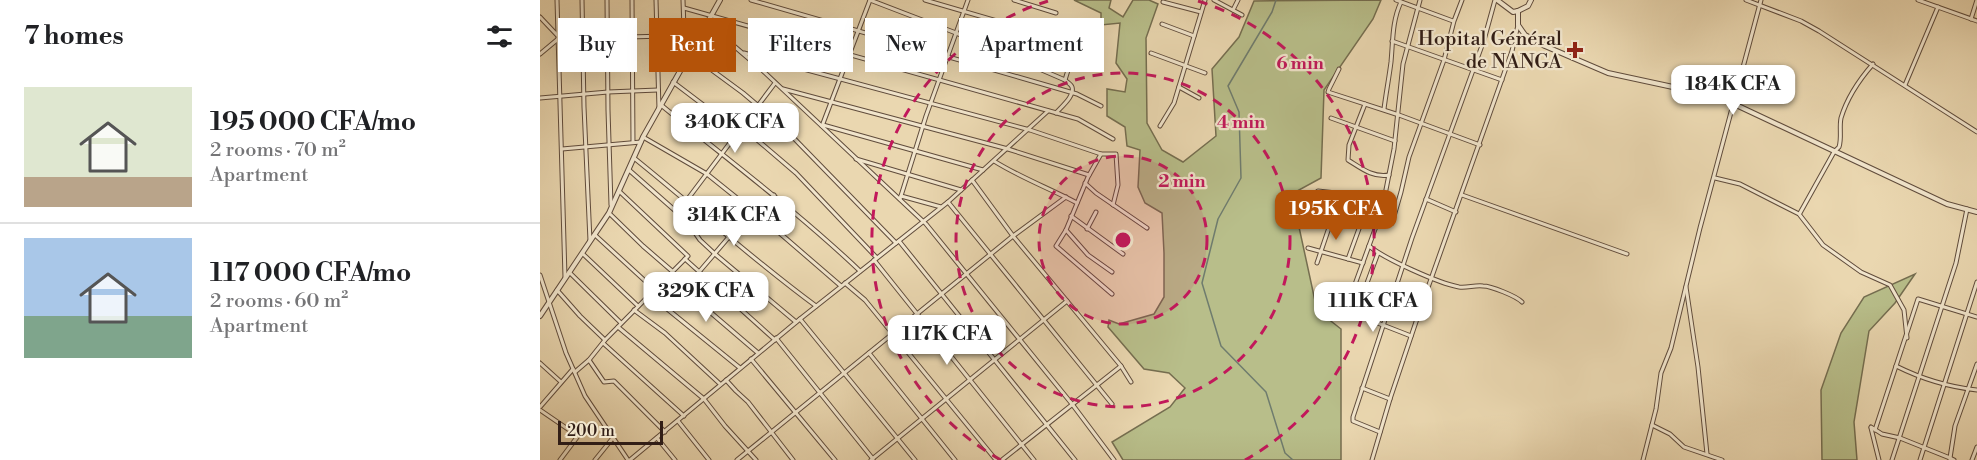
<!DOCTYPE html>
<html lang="en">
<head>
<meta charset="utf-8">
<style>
  :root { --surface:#fff; --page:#f6f6f6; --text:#202124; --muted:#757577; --line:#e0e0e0; --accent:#b45309 }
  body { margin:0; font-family:"Libre Bodoni",serif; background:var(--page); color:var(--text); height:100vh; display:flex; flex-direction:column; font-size:22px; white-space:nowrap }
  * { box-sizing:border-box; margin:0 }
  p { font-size:20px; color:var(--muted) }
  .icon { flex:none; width:33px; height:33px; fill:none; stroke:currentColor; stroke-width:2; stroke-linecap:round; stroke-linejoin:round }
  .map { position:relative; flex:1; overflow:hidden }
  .side { display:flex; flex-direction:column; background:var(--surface); width:540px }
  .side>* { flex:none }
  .hud { position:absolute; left:18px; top:18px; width:570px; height:54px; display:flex; gap:12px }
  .scale { position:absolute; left:18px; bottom:15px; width:105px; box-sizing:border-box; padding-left:6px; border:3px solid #321e16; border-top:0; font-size:16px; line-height:21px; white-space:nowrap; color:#321e16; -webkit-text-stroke:4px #f1e5cc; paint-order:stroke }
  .price { position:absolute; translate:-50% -51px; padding:0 14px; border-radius:12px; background:#fff; color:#222; font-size:20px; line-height:39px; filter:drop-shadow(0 2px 3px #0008) }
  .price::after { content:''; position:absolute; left:50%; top:36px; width:18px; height:14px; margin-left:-9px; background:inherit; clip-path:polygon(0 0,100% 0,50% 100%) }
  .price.selected { background:var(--accent); color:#fff }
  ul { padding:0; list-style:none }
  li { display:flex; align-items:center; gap:18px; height:150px; padding:0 24px }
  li+li { border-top:2px solid var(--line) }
  li span { display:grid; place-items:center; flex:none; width:168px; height:120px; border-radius:0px; color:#555 }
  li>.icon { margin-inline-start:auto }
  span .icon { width:72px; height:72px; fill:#fffc; stroke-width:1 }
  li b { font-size:26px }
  h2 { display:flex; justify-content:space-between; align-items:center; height:72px; padding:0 24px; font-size:26px }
  .tag { padding:0 21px; border-radius:0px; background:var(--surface); box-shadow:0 6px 24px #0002; font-size:21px; line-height:54px }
  .tag.selected { background:var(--accent); color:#fff }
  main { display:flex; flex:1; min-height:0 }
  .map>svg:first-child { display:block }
  .green { fill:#b8be8a; stroke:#756e50; stroke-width:1.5 }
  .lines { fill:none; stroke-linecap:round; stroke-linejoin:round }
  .stream { stroke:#6f7c6e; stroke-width:1.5 }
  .minor-casing { stroke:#604c3c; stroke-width:5 }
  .tertiary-casing { stroke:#604c3c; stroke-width:6 }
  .minor { stroke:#f1e5cc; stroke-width:3 }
  .tertiary { stroke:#f1e5cc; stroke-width:4 }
  .ring { fill:none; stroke:#c2185b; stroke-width:3; stroke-dasharray:10 8 }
  .poi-dot { fill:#8f2418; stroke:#f1e5cc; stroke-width:2 }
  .labels { text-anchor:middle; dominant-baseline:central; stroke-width:4.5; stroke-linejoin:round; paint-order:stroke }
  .poi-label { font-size:20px; fill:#321e16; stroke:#f1e5cc; text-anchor:end }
  .centre { fill:#c2185b; stroke:#f1e5cc; stroke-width:3 }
  .ring-label { font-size:18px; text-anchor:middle; font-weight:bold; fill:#c2185b; stroke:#f1e5cc; stroke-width:4.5; stroke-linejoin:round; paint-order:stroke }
</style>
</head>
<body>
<main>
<section class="side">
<h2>7 homes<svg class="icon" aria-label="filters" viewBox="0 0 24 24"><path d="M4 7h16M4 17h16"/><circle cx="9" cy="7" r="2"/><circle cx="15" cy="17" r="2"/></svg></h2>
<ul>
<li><span style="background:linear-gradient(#dfe7d0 75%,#b9a48a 0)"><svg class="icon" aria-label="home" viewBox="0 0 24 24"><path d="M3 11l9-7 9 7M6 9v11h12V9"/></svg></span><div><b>195 000 CFA/mo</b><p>2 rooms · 70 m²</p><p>Apartment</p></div></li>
<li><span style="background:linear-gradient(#a9c7e8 65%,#7fa58c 0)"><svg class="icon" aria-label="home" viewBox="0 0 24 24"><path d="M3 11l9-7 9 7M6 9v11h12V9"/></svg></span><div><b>117 000 CFA/mo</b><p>2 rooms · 60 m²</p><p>Apartment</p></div></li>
</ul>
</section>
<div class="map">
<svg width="1437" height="460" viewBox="0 0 1437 460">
  <rect width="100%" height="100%" fill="#ead7b0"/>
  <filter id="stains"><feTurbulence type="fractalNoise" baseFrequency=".00333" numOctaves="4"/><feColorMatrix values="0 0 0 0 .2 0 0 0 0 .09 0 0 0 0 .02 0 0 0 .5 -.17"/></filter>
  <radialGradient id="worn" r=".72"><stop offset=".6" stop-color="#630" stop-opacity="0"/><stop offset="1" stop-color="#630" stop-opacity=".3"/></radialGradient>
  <!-- green -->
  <g class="green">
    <polygon points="534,0 571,0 569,8 583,17 593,0 609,0 618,4 606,38 607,123 622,150 643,162 676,136 672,69 699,37 714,1 841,0 833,19 784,90 781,178 746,197 759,227 777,310 801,329 801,460 583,460 572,442 630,407 645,388 629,373 604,369 568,327 569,320 579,324 614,314 624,297 624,253 622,213 605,203 598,187 600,150 587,146 585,127 567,116 567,89 585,92 587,79 576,63 580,23 561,25 561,13"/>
    <polygon points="1375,274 1355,303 1329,331 1314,422 1317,460 1282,460 1281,390 1301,333 1324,297"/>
  </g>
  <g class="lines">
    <!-- stream -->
    <polyline class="stream" points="736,0 732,12 688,86 699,112 701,178 678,219 662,283 681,346 726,392 745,453 753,460"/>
    <!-- minor casing -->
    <g class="minor-casing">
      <g id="minor">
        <polyline points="17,0 25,277"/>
        <polyline points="42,0 44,107 50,241"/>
        <polyline points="67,0 68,110 71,205"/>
        <polyline points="92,0 93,142"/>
        <polyline points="116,0 119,109"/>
        <polyline points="143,0 145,59"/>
        <polyline points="211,0 537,94 561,106"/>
        <path d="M330,0l86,33 109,47c2,2 6,4 7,7 3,9 -11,20 -16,26"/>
        <polyline points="385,0 536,44 559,53"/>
        <polyline points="474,0 516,13"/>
        <polyline points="674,0 702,15"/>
        <polyline points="856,0 913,21"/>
        <polyline points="1206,0 1261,21 1279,31 1437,132"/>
        <polyline points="1378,0 1437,21"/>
        <polyline points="623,2 661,12"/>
        <polyline points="144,8 538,119 573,139"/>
        <polyline points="693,10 698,0"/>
        <polyline points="0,17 17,35"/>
        <polyline points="1431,19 1437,0"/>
        <polyline points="167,23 221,69 386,224 532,404 574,460"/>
        <polyline points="622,24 654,36"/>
        <polyline points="852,41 962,80"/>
        <polyline points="204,53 490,130 561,154"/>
        <polyline points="611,53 665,73"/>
        <polyline points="0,54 18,39 160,35"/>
        <polyline points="150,54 203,93 241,125 356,243"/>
        <polyline points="799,69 789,89 788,92 791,93 859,115 940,145"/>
        <polyline points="525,80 536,44"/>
        <polyline points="133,82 199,132"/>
        <polyline points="1365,85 1398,7"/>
        <polyline points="639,87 659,98"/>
        <polyline points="243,89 468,149 549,175"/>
        <polyline points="0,98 68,92 118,90"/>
        <path d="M825,104l-16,41 -1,15c13,8 25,18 41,15"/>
        <path d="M121,105c67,55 136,106 199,166"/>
        <path d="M844,109c2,-16 5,-31 7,-47 2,-21 1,-41 10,-60"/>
        <polyline points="791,118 855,141"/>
        <polyline points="283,125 443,170"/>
        <polyline points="282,126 330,0"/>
        <polyline points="620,126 634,103 665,0"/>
        <polyline points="202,127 256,173 336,257"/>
        <polyline points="103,137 167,174 228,223 301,286"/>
        <polyline points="22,149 101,142"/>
        <path d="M94,158c61,49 119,102 182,148"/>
        <polyline points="316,159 421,190"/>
        <path d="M454,161c27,17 55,27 83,42"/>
        <polyline points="89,170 139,214 151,227 160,240 175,254 256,322"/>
        <polyline points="1175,178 1200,184 1259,214 1283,245 1321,272 1350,285 1364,310 1367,338"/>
        <polyline points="432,180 473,236 581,366 591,382"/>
        <polyline points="545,183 556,193 607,228"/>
        <polyline points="922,195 1087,254"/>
        <polyline points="361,196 401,207"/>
        <polyline points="360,199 386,116 428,0"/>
        <polyline points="886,199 916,212"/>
        <polyline points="408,202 572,404"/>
        <polyline points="69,213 103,246 132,271"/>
        <path d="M1260,213l34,-61 5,-5c3,-9 0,-19 2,-29 6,-20 18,-38 32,-54"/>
        <polyline points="139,214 147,200 235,83"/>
        <polyline points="218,215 234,195"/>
        <polyline points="531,216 583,254"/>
        <polyline points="761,221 772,196 778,191 796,193 842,210"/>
        <polyline points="852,223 861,192 869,157 904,60 914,21 922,0"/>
        <polyline points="547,229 556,212"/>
        <polyline points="526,230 548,255 572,272"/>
        <polyline points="55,235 115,290"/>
        <polyline points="359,241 535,460"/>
        <path d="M829,246c16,13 69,37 90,41 8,1 16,-2 24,-1 8,0 33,10 39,16"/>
        <polyline points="768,248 823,263"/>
        <polyline points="43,254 98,306"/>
        <polyline points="145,259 235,340"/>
        <polyline points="808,259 828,204"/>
        <polyline points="334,260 494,460"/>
        <polyline points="777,263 795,210 800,210 837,224"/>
        <polyline points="29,272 81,323"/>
        <polyline points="159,272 212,210"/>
        <polyline points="0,275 26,353 45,396 88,460"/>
        <polyline points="128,276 218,353"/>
        <polyline points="305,283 325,300 456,460"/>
        <polyline points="827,283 838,253"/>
        <polyline points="1146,287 1158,367 1167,454"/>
        <polyline points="17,290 40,316 65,340"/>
        <polyline points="572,294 516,246 526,230 548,177 561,154 576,154 578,185 573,205"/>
        <polyline points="110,295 200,368"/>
        <polyline points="94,310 125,333 180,384"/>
        <polyline points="260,319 375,460"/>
        <polyline points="78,327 164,399 185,426 216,460"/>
        <polyline points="871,336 807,311 806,309 842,210 854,149 863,64 880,0"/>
        <polyline points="236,338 333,459"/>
        <polyline points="63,343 144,416"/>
        <polyline points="329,353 415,460"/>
        <polyline points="211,359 295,460"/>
        <polyline points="49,360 64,382 74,381 125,432"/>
        <polyline points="0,363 21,382"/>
        <path d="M1356,366c26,13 52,21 81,24"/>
        <polyline points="35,372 49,360 65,340 148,256 79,191"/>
        <polyline points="186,380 196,391 208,402 253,460"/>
        <polyline points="822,388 850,399"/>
        <polyline points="0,407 33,369"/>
        <polyline points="0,410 38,436 20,460"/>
        <polyline points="138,421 169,460"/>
        <polyline points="1112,425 1130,434 1144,447 1182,460"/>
        <polyline points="1331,427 1342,434 1360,438 1410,458 1410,460"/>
        <polyline points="1331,428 1339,460"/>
        <polyline points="1335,430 1378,299 1437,317"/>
        <polyline points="840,432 813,421 813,417 872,238 944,40 955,0"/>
        <polyline points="117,438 135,460"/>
        <polyline points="55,460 72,439"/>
        <polyline points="90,460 260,319 408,202 508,111"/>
        <polyline points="197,460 473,236 526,197"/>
        <polyline points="331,460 527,301"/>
        <polyline points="462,460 581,366"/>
        <polyline points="832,460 850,399 880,310 972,51 978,25"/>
        <polyline points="1103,460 1116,409 1121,373 1131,348 1160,228 1221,0"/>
        <polyline points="1352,460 1416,263 1427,209"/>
        <polyline points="1380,460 1437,282"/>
        <polyline points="1414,460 1410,458 1415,426 1437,364"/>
        <polyline points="1432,460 1437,447"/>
      </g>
    </g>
    <!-- tertiary casing -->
    <g class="tertiary-casing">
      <g id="tertiary">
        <polyline points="957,0 973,12 978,11"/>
        <polyline points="978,11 978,25 985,35 1005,46 1068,73 1170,95 1194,104 1407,204 1437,212"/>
        <polyline points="978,11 988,6 991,0"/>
        <polyline points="0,316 69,213 103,137 180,0"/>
      </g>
    </g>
    <!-- minor -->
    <use href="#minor" class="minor"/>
    <!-- tertiary -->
    <use href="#tertiary" class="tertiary"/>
  </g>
  <!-- distance rings -->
  <circle cx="583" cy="240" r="84" fill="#c2185b" fill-opacity=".12"/>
  <g class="ring">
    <circle cx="583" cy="240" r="84"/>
    <circle cx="583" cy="240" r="167"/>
    <path d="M461 460A251 251 0 0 1 508 1M658 1A251 251 0 0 1 705 460"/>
  </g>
  <!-- markers -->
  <path class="poi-dot" d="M1032 41h6v6h6v6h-6v6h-6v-6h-6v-6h6z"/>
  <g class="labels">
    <!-- poi labels -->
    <g class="poi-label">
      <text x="1022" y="39">Hopital Général<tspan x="1022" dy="23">de NANGA</tspan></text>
    </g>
  </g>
  <circle cx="583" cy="240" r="9" class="centre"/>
  <g class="ring-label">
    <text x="760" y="69">6 min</text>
    <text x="701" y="128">4 min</text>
    <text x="642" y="187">2 min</text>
  </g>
  <rect width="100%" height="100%" filter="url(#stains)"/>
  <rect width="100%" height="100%" fill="url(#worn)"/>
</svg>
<div class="scale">200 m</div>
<b class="price" style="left:1193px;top:116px">184K CFA</b>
<b class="price" style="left:195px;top:154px">340K CFA</b>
<b class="price selected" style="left:796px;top:241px">195K CFA</b>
<b class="price" style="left:194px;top:247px">314K CFA</b>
<b class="price" style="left:166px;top:323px">329K CFA</b>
<b class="price" style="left:833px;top:333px">111K CFA</b>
<b class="price" style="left:407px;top:366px">117K CFA</b>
<div class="hud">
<a class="tag">Buy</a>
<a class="tag selected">Rent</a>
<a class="tag">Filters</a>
<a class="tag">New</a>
<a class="tag">Apartment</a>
</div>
</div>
</main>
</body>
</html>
